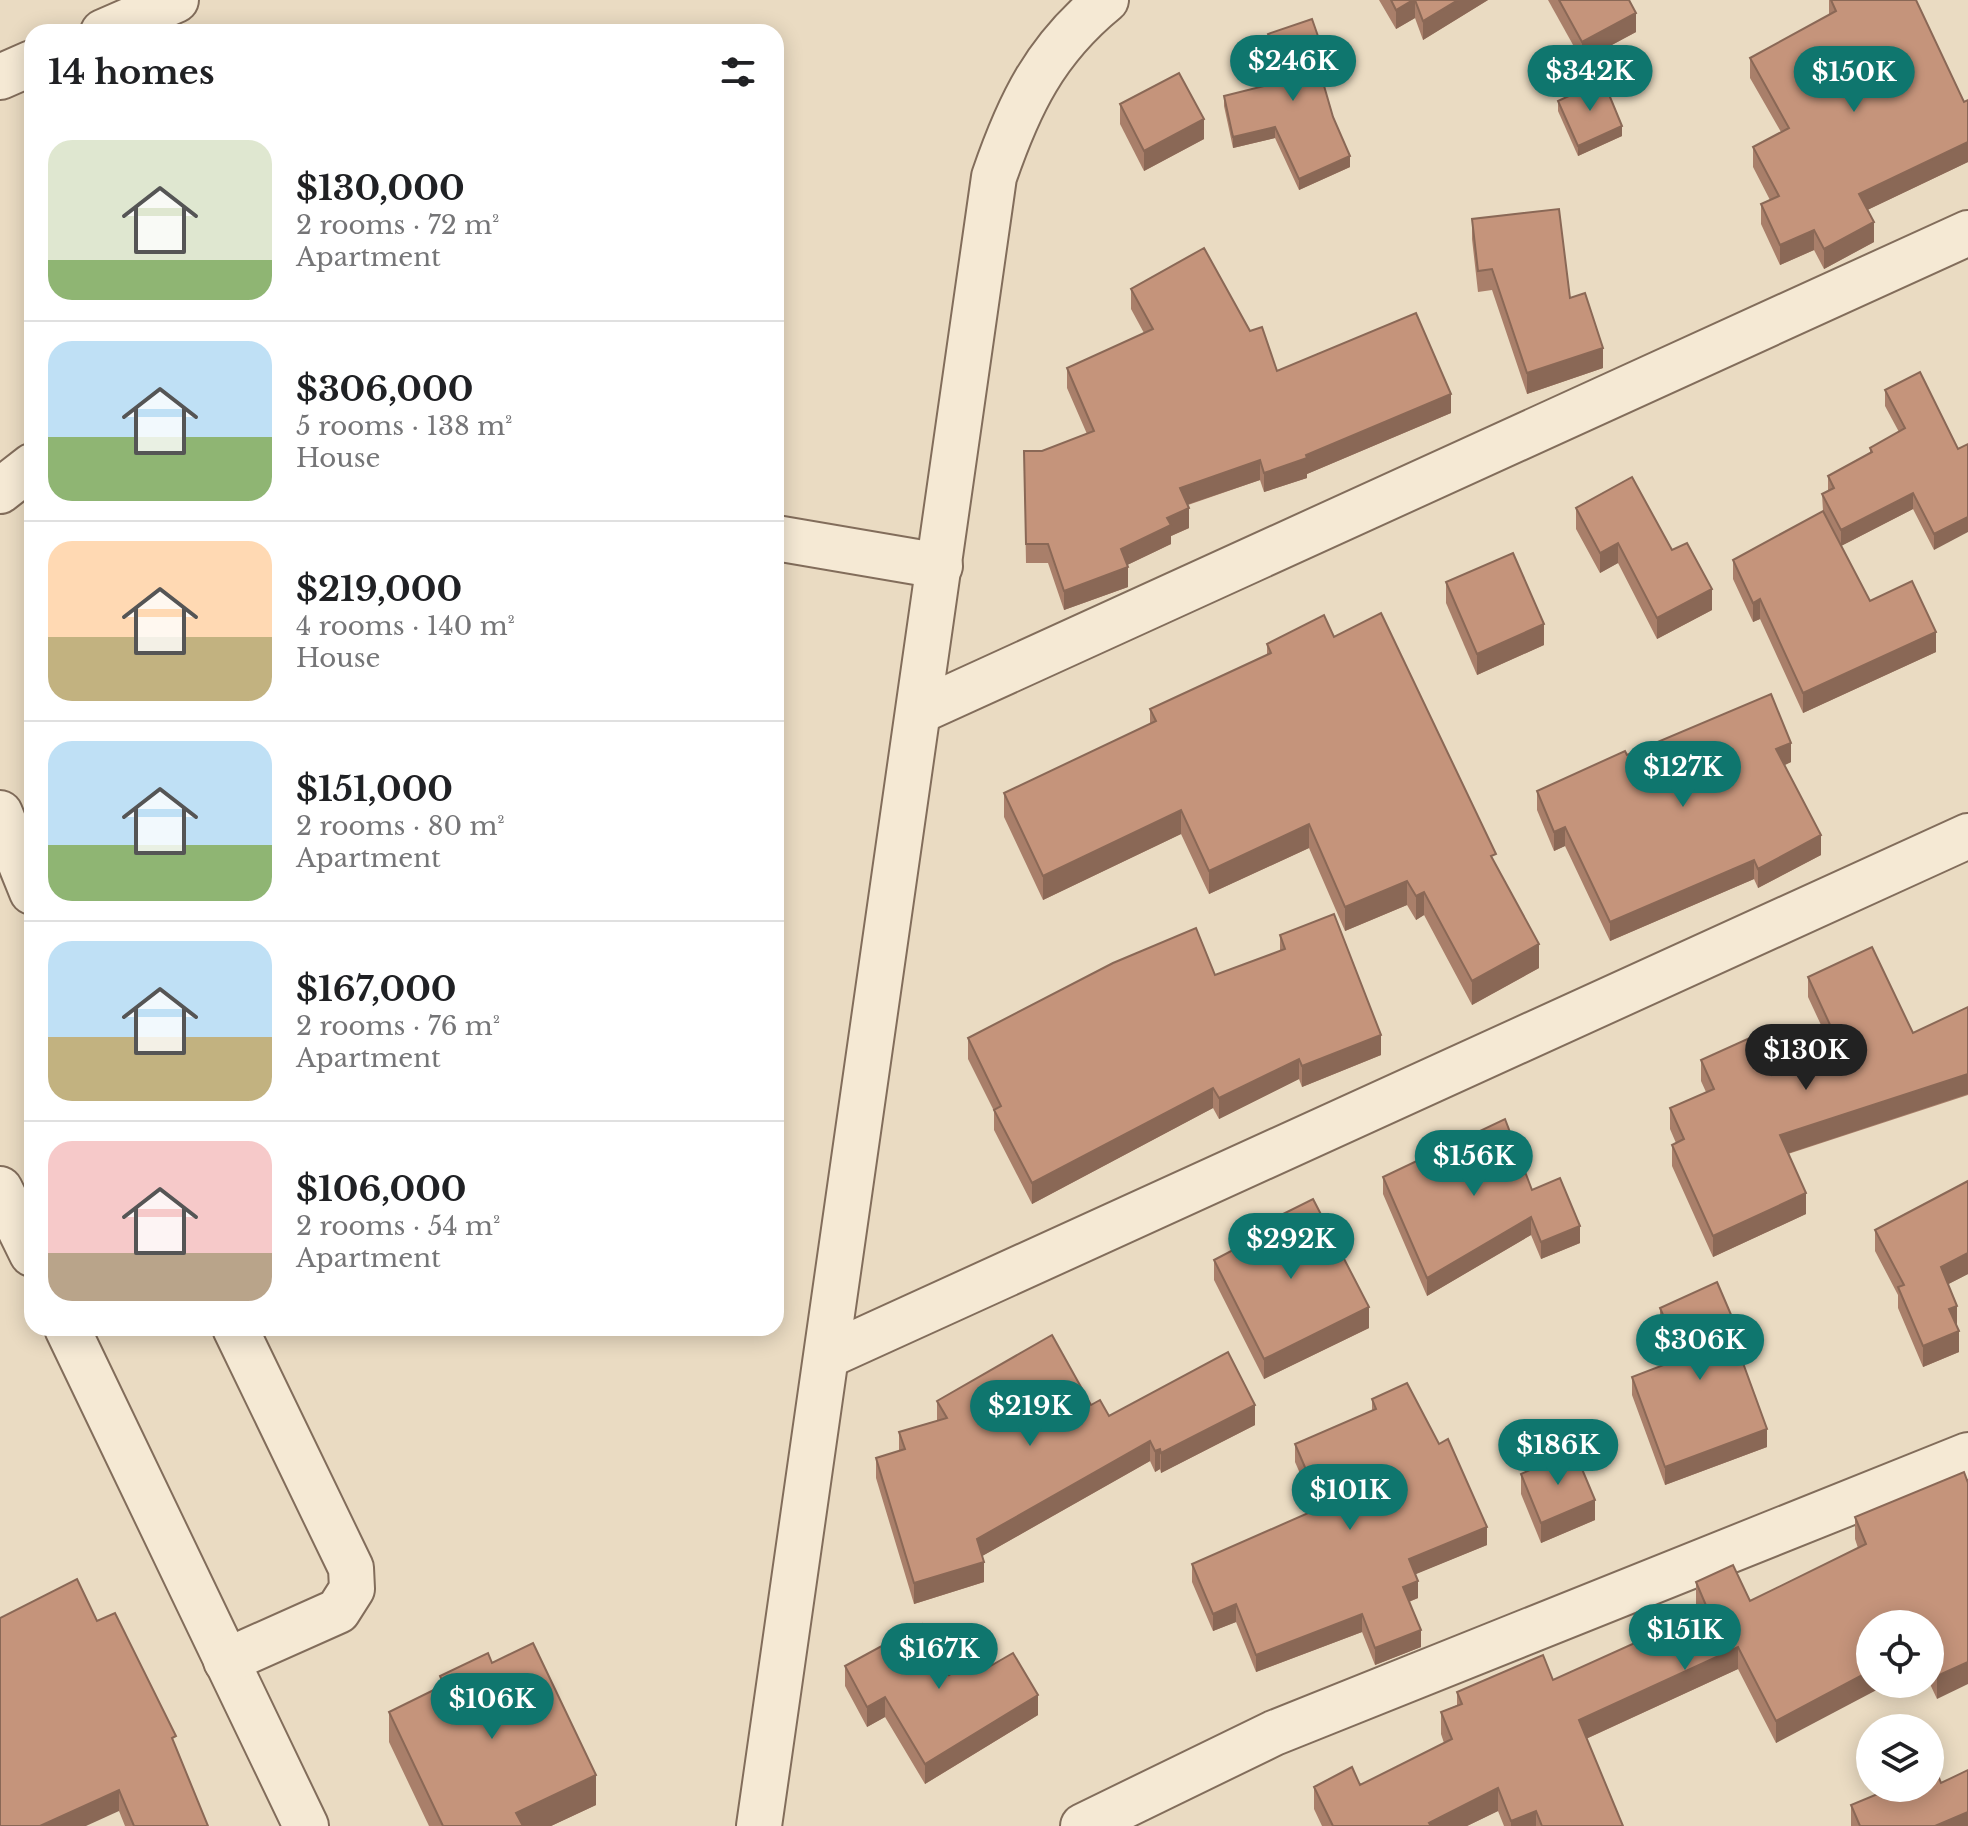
<!DOCTYPE html>
<html lang="en">
<head>
<meta charset="utf-8">
<style>
  :root { --surface:#fff; --page:#f6f6f6; --text:#202124; --muted:#757577; --line:#e0e0e0; --accent:#0f766e }
  body { margin:0; font-family:"Libre Baskerville",serif; background:var(--page); color:var(--text); height:100vh; display:flex; flex-direction:column; font-size:30px; white-space:nowrap }
  * { box-sizing:border-box; margin:0 }
  p { font-size:26px; color:var(--muted) }
  .icon { flex:none; width:44px; height:44px; fill:none; stroke:currentColor; stroke-width:2; stroke-linecap:round; stroke-linejoin:round }
  .map { position:relative; flex:1; overflow:hidden }
  .sheet { position:absolute; left:24px; top:24px; width:760px; height:1312px; display:flex; flex-direction:column; background:var(--surface); border-radius:24px; box-shadow:0 4px 20px #0003 }
  .sheet>* { flex:none }
  .buttons { position:absolute; left:1856px; top:1610px; display:grid; gap:16px }
  .buttons a { display:grid; place-items:center; width:88px; height:88px; border-radius:50%; background:var(--surface); box-shadow:0 4px 20px #0003; font-size:40px }
  .price { position:absolute; translate:-50% -68px; padding:0 18px; border-radius:28px; background:var(--accent); color:#fff; font-size:26px; line-height:52px; filter:drop-shadow(0 2px 4px #0008) }
  .price::after { content:''; position:absolute; left:50%; top:48px; width:24px; height:18px; margin-left:-12px; background:inherit; clip-path:polygon(0 0,100% 0,50% 100%) }
  .price.active { background:#222; color:#fff }
  ul { padding:0; list-style:none }
  li { display:flex; align-items:center; gap:24px; height:200px; padding:0 24px }
  li+li { border-top:2px solid var(--line) }
  li span { display:grid; place-items:center; flex:none; width:224px; height:160px; border-radius:24px; color:#555 }
  li>.icon { margin-inline-start:auto }
  span .icon { width:96px; height:96px; fill:#fffc; stroke-width:1 }
  li b { font-size:34px }
  h2 { display:flex; justify-content:space-between; align-items:center; height:96px; padding:0 24px; font-size:34px }
  .map>svg:first-child { display:block }
  .lines { fill:none; stroke-linecap:round; stroke-linejoin:round }
  .minor-casing { stroke:#826d5b; stroke-width:48 }
  .minor { stroke:#f5e9d4; stroke-width:44 }
  .wall { fill:#a97f6a }
  .shaded-wall { fill:#8a6856 }
  .building { fill:#c5947b; stroke:#8a6856; stroke-width:2 }
</style>
</head>
<body>
<div class="map">
<svg width="1968" height="1826" viewBox="0 0 1968 1826">
  <rect width="100%" height="100%" fill="#eadbc2"/>
  <g class="lines">
    <!-- minor casing -->
    <g class="minor-casing">
      <g id="minor">
        <polyline points="103,32 176,0"/>
        <polyline points="0,77 32,63"/>
        <polyline points="0,491 32,466"/>
        <polyline points="776,538 940,566"/>
        <polyline points="920,711 1968,233"/>
        <polyline points="0,813 32,892"/>
        <polyline points="0,1189 32,1254"/>
        <polyline points="67,1328 306,1826"/>
        <polyline points="827,1356 1968,836"/>
        <polyline points="226,1661 338,1611 352,1589 351,1568 235,1328"/>
        <path d="M759,1826l235,-1649c25,-73 51,-127 112,-177"/>
        <polyline points="1083,1826 1274,1733 1968,1455"/>
      </g>
    </g>
    <!-- minor -->
    <use href="#minor" class="minor"/>
  </g>
  <!-- wall -->
  <g class="wall">
    <polygon points="1379,0 1488,0 1423,40 1415,18 1396,29"/>
    <polygon points="1548,0 1629,0 1636,32 1582,61"/>
    <polygon points="1829,0 1916,0 1968,162 1867,210 1874,242 1824,269 1814,250 1780,265 1761,224 1761,204 1770,200 1753,167 1753,147 1781,132 1750,78 1750,58 1829,15"/>
    <polygon points="1268,34 1327,72 1320,74 1333,117 1350,167 1299,190 1275,138 1233,148 1224,106 1224,96 1281,82 1268,44"/>
    <polygon points="1558,101 1622,136 1578,156 1558,111"/>
    <polygon points="1120,104 1204,139 1144,171 1120,124"/>
    <polygon points="1472,219 1570,298 1603,368 1527,394 1492,290 1478,292 1472,239"/>
    <polygon points="1131,289 1250,331 1277,371 1451,413 1307,474 1307,478 1264,492 1260,480 1188,505 1189,528 1171,536 1171,544 1127,565 1128,587 1064,610 1048,563 1026,563 1024,451 1042,451 1087,434 1067,388 1067,368 1144,333 1131,309"/>
    <polygon points="1885,390 1958,449 1934,550 1913,509 1841,546 1870,601 1936,652 1803,713 1760,619 1753,622 1733,579 1733,560 1823,511 1822,494 1828,491 1828,476 1870,454 1870,448 1899,432 1885,406"/>
    <polygon points="1576,508 1672,550 1712,610 1657,639 1618,563 1600,573 1576,529"/>
    <polygon points="1446,582 1544,645 1477,675 1446,603"/>
    <polygon points="1334,637 1496,865 1539,968 1472,1005 1424,915 1416,920 1407,905 1345,931 1309,848 1209,894 1181,834 1043,900 1004,817 1004,793 1150,724 1150,709 1267,655 1267,644"/>
    <polygon points="1627,755 1791,762 1785,765 1821,855 1758,888 1754,879 1610,941 1565,846 1554,851 1537,810 1537,791"/>
    <polygon points="1280,935 1381,1055 1302,1087 1299,1079 1219,1119 1213,1108 1032,1204 994,1130 994,1111 968,1059 968,1038 1215,975 1280,951"/>
    <polygon points="1808,977 1913,1033 1968,1007 1968,1095 1788,1154 1806,1214 1713,1257 1672,1166 1672,1145 1676,1143 1670,1129 1670,1108 1706,1092 1701,1081 1701,1060 1772,1075 1835,1055 1808,997"/>
    <polygon points="1383,1177 1532,1190 1580,1243 1541,1259 1531,1235 1427,1296 1383,1194"/>
    <polygon points="1968,1181 1968,1274 1948,1284 1957,1327 1959,1352 1923,1367 1898,1308 1898,1295 1875,1251 1875,1230"/>
    <polygon points="1277,1217 1369,1328 1264,1379 1214,1280 1214,1260 1277,1227"/>
    <polygon points="1660,1308 1741,1356 1740,1356 1767,1447 1665,1485 1632,1395 1632,1377 1675,1360 1660,1326"/>
    <polygon points="1372,1399 1487,1545 1415,1574 1418,1598 1409,1602 1421,1647 1375,1665 1362,1632 1256,1672 1236,1622 1213,1631 1192,1582 1192,1564 1316,1510 1295,1462 1295,1444 1372,1411"/>
    <polygon points="937,1401 1091,1405 1109,1416 1255,1425 1161,1473 1160,1469 1155,1472 1150,1461 982,1556 984,1582 914,1604 876,1478 876,1458 899,1451 899,1432 937,1421"/>
    <polygon points="1964,1472 1937,1699 1930,1684 1930,1624 1776,1743 1738,1669 1586,1739 1623,1826 1504,1826 1498,1811 1467,1826 1322,1826 1314,1809 1314,1787 1360,1785 1444,1743 1441,1734 1441,1712 1457,1705 1457,1692 1553,1680 1700,1613 1696,1604 1696,1582 1750,1601 1858,1548 1855,1539 1855,1517"/>
    <polygon points="1521,1474 1595,1520 1541,1543 1521,1494"/>
    <polygon points="97,1621 176,1748 208,1826 125,1826 119,1811"/>
    <polygon points="492,1663 596,1805 551,1826 429,1826 389,1742 389,1712 440,1687 440,1676"/>
    <polygon points="845,1666 949,1675 987,1668 1038,1715 925,1784 885,1717 867,1727 845,1686"/>
    <polygon points="1941,1783 1968,1826 1851,1826 1851,1805"/>
  </g>
  <!-- shaded-wall -->
  <g class="shaded-wall">
    <polygon points="1413,0 1415,0 1415,18 1396,29 1396,10"/>
    <polygon points="1458,0 1488,0 1423,40 1423,21"/>
    <polygon points="1636,13 1636,32 1582,61 1582,42"/>
    <polygon points="1327,62 1327,72 1318,75 1318,65"/>
    <polygon points="1204,119 1204,139 1144,171 1144,151"/>
    <polygon points="1622,126 1622,136 1578,156 1578,146"/>
    <polygon points="1275,127 1275,138 1233,148 1233,137"/>
    <polygon points="1968,142 1968,162 1859,214 1859,194"/>
    <polygon points="1350,156 1350,167 1299,190 1299,179"/>
    <polygon points="1874,222 1874,242 1824,269 1824,249"/>
    <polygon points="1814,230 1814,250 1780,265 1780,245"/>
    <polygon points="1603,348 1603,368 1527,394 1527,373"/>
    <polygon points="1451,394 1451,413 1307,474 1307,478 1264,492 1264,473"/>
    <polygon points="1260,460 1260,480 1180,507 1180,488"/>
    <polygon points="1913,493 1913,509 1841,546 1841,530"/>
    <polygon points="1189,508 1189,528 1171,536 1171,544 1121,568 1121,549 1167,518"/>
    <polygon points="1968,517 1968,532 1934,550 1934,534"/>
    <polygon points="1618,543 1618,563 1600,573 1600,553"/>
    <polygon points="1128,567 1128,587 1064,610 1064,591"/>
    <polygon points="1712,589 1712,610 1657,639 1657,618"/>
    <polygon points="1760,599 1760,619 1753,622 1753,603"/>
    <polygon points="1544,624 1544,645 1477,675 1477,654"/>
    <polygon points="1936,632 1936,652 1803,713 1803,693"/>
    <polygon points="1791,743 1791,762 1776,769 1776,749"/>
    <polygon points="1181,810 1181,834 1043,900 1043,876"/>
    <polygon points="1309,824 1309,848 1209,894 1209,871"/>
    <polygon points="1565,827 1565,846 1554,851 1554,832"/>
    <polygon points="1821,835 1821,855 1758,888 1758,869"/>
    <polygon points="1754,860 1754,879 1610,941 1610,922"/>
    <polygon points="1407,881 1407,905 1345,931 1345,907"/>
    <polygon points="1424,892 1424,915 1416,920 1416,896"/>
    <polygon points="1539,944 1539,968 1472,1005 1472,981"/>
    <polygon points="1381,1035 1381,1055 1302,1087 1302,1066"/>
    <polygon points="1299,1059 1299,1079 1219,1119 1219,1098"/>
    <polygon points="1968,1074 1968,1094 1780,1156 1780,1135"/>
    <polygon points="1213,1088 1213,1108 1032,1204 1032,1183"/>
    <polygon points="1806,1193 1806,1214 1713,1257 1713,1236"/>
    <polygon points="1531,1217 1531,1235 1427,1296 1427,1278"/>
    <polygon points="1580,1226 1580,1243 1541,1259 1541,1242"/>
    <polygon points="1968,1253 1968,1274 1941,1288 1941,1267"/>
    <polygon points="1957,1306 1957,1327 1949,1309"/>
    <polygon points="1369,1307 1369,1328 1264,1379 1264,1359"/>
    <polygon points="1959,1331 1959,1352 1923,1367 1923,1346"/>
    <polygon points="1741,1338 1741,1356 1735,1359 1735,1341"/>
    <polygon points="1255,1405 1255,1425 1161,1473 1161,1453"/>
    <polygon points="1767,1429 1767,1447 1665,1485 1665,1467"/>
    <polygon points="1150,1441 1150,1461 977,1559 977,1539"/>
    <polygon points="1160,1449 1160,1469 1155,1472 1155,1451"/>
    <polygon points="1595,1500 1595,1520 1541,1543 1541,1523"/>
    <polygon points="1487,1527 1487,1545 1409,1577 1409,1559"/>
    <polygon points="984,1562 984,1582 914,1604 914,1583"/>
    <polygon points="1418,1581 1418,1598 1403,1604 1403,1587"/>
    <polygon points="1236,1604 1236,1622 1213,1631 1213,1614"/>
    <polygon points="1362,1614 1362,1632 1256,1672 1256,1655"/>
    <polygon points="1421,1630 1421,1647 1375,1665 1375,1648"/>
    <polygon points="1738,1647 1738,1669 1579,1742 1579,1720"/>
    <polygon points="1968,1662 1968,1684 1937,1699 1937,1676"/>
    <polygon points="1870,1671 1870,1684 1888,1684 1776,1743 1776,1721"/>
    <polygon points="1038,1695 1038,1715 925,1784 925,1764"/>
    <polygon points="885,1697 885,1717 867,1727 867,1707"/>
    <polygon points="596,1775 596,1805 551,1826 516,1826 516,1813"/>
    <polygon points="1498,1788 1498,1811 1467,1826 1429,1826 1429,1823"/>
    <polygon points="119,1790 119,1811 86,1826 40,1826"/>
    <polygon points="1536,1811 1536,1826 1511,1826 1511,1821"/>
    <polygon points="1968,1812 1968,1826 1935,1826"/>
  </g>
  <!-- building -->
  <g class="building">
    <polygon points="1391,0 1413,0 1396,10"/>
    <polygon points="1415,0 1458,0 1423,21"/>
    <polygon points="1559,0 1629,0 1636,13 1582,42"/>
    <polygon points="1831,0 1916,0 1964,102 1968,100 1968,142 1859,194 1874,222 1824,249 1814,230 1780,245 1761,204 1779,196 1753,147 1789,128 1750,58 1836,11"/>
    <polygon points="1312,19 1327,62 1318,65 1333,117 1350,156 1299,179 1275,127 1233,137 1224,96 1284,81 1268,34"/>
    <polygon points="1179,73 1204,119 1144,151 1120,104"/>
    <polygon points="1603,80 1622,126 1578,146 1558,101"/>
    <polygon points="1559,209 1570,298 1585,293 1603,348 1527,373 1492,269 1478,271 1472,219"/>
    <polygon points="1204,248 1250,331 1262,327 1277,371 1416,313 1451,394 1306,455 1307,458 1264,473 1260,460 1180,488 1189,508 1167,518 1171,525 1121,549 1128,567 1064,591 1048,544 1026,544 1024,451 1042,451 1094,431 1067,368 1153,329 1131,289"/>
    <polygon points="1920,372 1958,449 1968,444 1968,517 1934,534 1913,493 1841,530 1822,494 1834,488 1828,476 1872,452 1870,448 1905,428 1885,390"/>
    <polygon points="1632,477 1672,550 1687,543 1712,589 1657,618 1618,543 1600,553 1576,508"/>
    <polygon points="1823,511 1870,601 1912,581 1936,632 1803,693 1760,599 1753,603 1733,560"/>
    <polygon points="1513,553 1544,624 1477,654 1446,582"/>
    <polygon points="1381,613 1496,854 1491,856 1539,944 1472,981 1424,892 1416,896 1407,881 1345,907 1309,824 1209,871 1181,810 1043,876 1004,793 1156,721 1150,709 1271,653 1267,644 1324,615 1334,637"/>
    <polygon points="1771,694 1791,743 1776,749 1821,835 1758,869 1754,860 1610,922 1565,827 1554,832 1537,791 1625,751 1627,755"/>
    <polygon points="1334,914 1381,1035 1302,1066 1299,1059 1219,1098 1213,1088 1032,1183 994,1110 1001,1106 968,1038 1113,963 1196,928 1215,975 1285,949 1280,935"/>
    <polygon points="1872,947 1913,1033 1968,1007 1968,1074 1780,1135 1806,1193 1713,1236 1672,1145 1684,1139 1670,1108 1714,1089 1701,1060 1754,1036 1772,1075 1843,1053 1808,977"/>
    <polygon points="1505,1119 1532,1190 1560,1178 1580,1226 1541,1242 1531,1217 1427,1278 1383,1177"/>
    <polygon points="1968,1181 1968,1253 1941,1267 1957,1306 1949,1309 1959,1331 1923,1346 1898,1287 1904,1285 1875,1230"/>
    <polygon points="1313,1199 1369,1307 1264,1359 1214,1260 1281,1225 1277,1217"/>
    <polygon points="1717,1282 1741,1338 1735,1341 1767,1429 1665,1467 1632,1377 1682,1358 1660,1308"/>
    <polygon points="1052,1335 1091,1405 1100,1400 1109,1416 1228,1352 1255,1405 1161,1453 1160,1449 1155,1451 1150,1441 977,1539 984,1562 914,1583 876,1458 905,1449 899,1432 947,1418 937,1401"/>
    <polygon points="1407,1383 1439,1444 1448,1439 1487,1527 1409,1559 1418,1581 1403,1587 1421,1630 1375,1648 1362,1614 1256,1655 1236,1604 1213,1614 1192,1564 1322,1507 1295,1444 1376,1409 1372,1399"/>
    <polygon points="1574,1450 1595,1500 1541,1523 1521,1474"/>
    <polygon points="1964,1472 1968,1483 1968,1662 1937,1676 1930,1662 1930,1624 1870,1624 1870,1671 1776,1721 1738,1647 1579,1720 1623,1826 1542,1826 1536,1811 1511,1821 1498,1788 1429,1823 1431,1826 1333,1826 1314,1787 1352,1767 1360,1785 1452,1739 1441,1712 1462,1704 1457,1692 1543,1655 1553,1680 1708,1610 1696,1582 1733,1565 1750,1601 1866,1544 1855,1517"/>
    <polygon points="77,1579 97,1621 115,1613 176,1736 172,1738 208,1826 134,1826 119,1790 40,1826 0,1826 0,1618"/>
    <polygon points="922,1624 949,1675 980,1656 987,1668 1013,1653 1038,1695 925,1764 885,1697 867,1707 845,1666"/>
    <polygon points="533,1643 596,1775 516,1813 523,1826 443,1826 389,1712 444,1685 440,1676 488,1653 492,1663"/>
    <polygon points="1936,1770 1941,1783 1968,1770 1968,1812 1935,1826 1860,1826 1851,1805 1892,1788 1930,1788 1930,1772"/>
  </g>
</svg>
<div class="buttons">
<a><svg class="icon" aria-label="locate" viewBox="0 0 24 24"><circle cx="12" cy="12" r="6"/><path d="M12 2v4M12 18v4M2 12h4M18 12h4"/></svg></a>
<a><svg class="icon" aria-label="layers" viewBox="0 0 24 24"><path d="M12 4l9 5-9 5-9-5zM3 14l9 5 9-5"/></svg></a>
</div>
<b class="price" style="left:1293px;top:103px">$246K</b>
<b class="price" style="left:1590px;top:113px">$342K</b>
<b class="price" style="left:1854px;top:114px">$150K</b>
<b class="price" style="left:1683px;top:809px">$127K</b>
<b class="price active" style="left:1806px;top:1092px">$130K</b>
<b class="price" style="left:1474px;top:1198px">$156K</b>
<b class="price" style="left:1291px;top:1281px">$292K</b>
<b class="price" style="left:1700px;top:1382px">$306K</b>
<b class="price" style="left:1030px;top:1448px">$219K</b>
<b class="price" style="left:1558px;top:1487px">$186K</b>
<b class="price" style="left:1350px;top:1532px">$101K</b>
<b class="price" style="left:1685px;top:1672px">$151K</b>
<b class="price" style="left:939px;top:1691px">$167K</b>
<b class="price" style="left:492px;top:1741px">$106K</b>
<section class="sheet">
<h2>14 homes<svg class="icon" aria-label="filters" viewBox="0 0 24 24"><path d="M4 7h16M4 17h16"/><circle cx="9" cy="7" r="2"/><circle cx="15" cy="17" r="2"/></svg></h2>
<ul>
<li><span style="background:linear-gradient(#dfe7d0 75%,#8fb573 0)"><svg class="icon" aria-label="home" viewBox="0 0 24 24"><path d="M3 11l9-7 9 7M6 9v11h12V9"/></svg></span><div><b>$130,000</b><p>2 rooms · 72 m²</p><p>Apartment</p></div></li>
<li><span style="background:linear-gradient(#bfe0f5 60%,#8fb573 0)"><svg class="icon" aria-label="home" viewBox="0 0 24 24"><path d="M3 11l9-7 9 7M6 9v11h12V9"/></svg></span><div><b>$306,000</b><p>5 rooms · 138 m²</p><p>House</p></div></li>
<li><span style="background:linear-gradient(#ffd9b3 60%,#c2b280 0)"><svg class="icon" aria-label="home" viewBox="0 0 24 24"><path d="M3 11l9-7 9 7M6 9v11h12V9"/></svg></span><div><b>$219,000</b><p>4 rooms · 140 m²</p><p>House</p></div></li>
<li><span style="background:linear-gradient(#bfe0f5 65%,#8fb573 0)"><svg class="icon" aria-label="home" viewBox="0 0 24 24"><path d="M3 11l9-7 9 7M6 9v11h12V9"/></svg></span><div><b>$151,000</b><p>2 rooms · 80 m²</p><p>Apartment</p></div></li>
<li><span style="background:linear-gradient(#bfe0f5 60%,#c2b280 0)"><svg class="icon" aria-label="home" viewBox="0 0 24 24"><path d="M3 11l9-7 9 7M6 9v11h12V9"/></svg></span><div><b>$167,000</b><p>2 rooms · 76 m²</p><p>Apartment</p></div></li>
<li><span style="background:linear-gradient(#f6c9c9 70%,#b9a48a 0)"><svg class="icon" aria-label="home" viewBox="0 0 24 24"><path d="M3 11l9-7 9 7M6 9v11h12V9"/></svg></span><div><b>$106,000</b><p>2 rooms · 54 m²</p><p>Apartment</p></div></li>
</ul>
</section>
</div>
</body>
</html>
